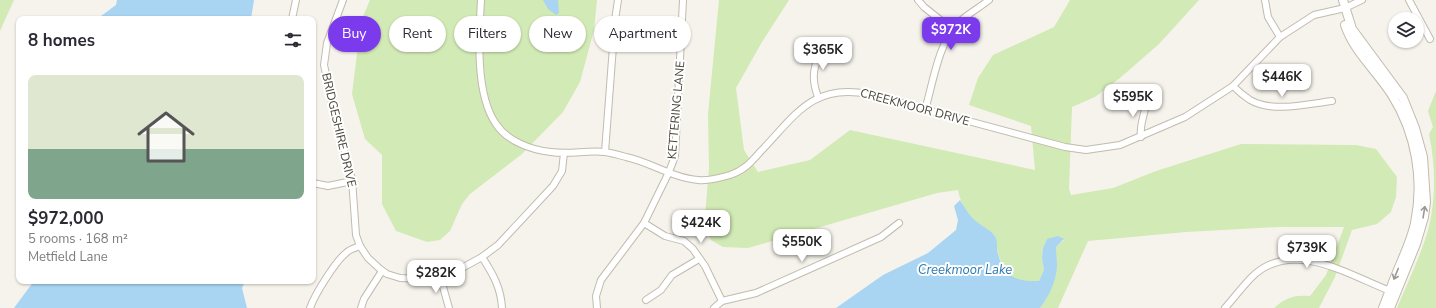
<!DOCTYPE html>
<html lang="en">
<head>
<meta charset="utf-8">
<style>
  :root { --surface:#fff; --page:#f7f7f7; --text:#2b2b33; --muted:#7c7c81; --line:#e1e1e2; --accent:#7c3aed }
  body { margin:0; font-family:"Nunito Sans",sans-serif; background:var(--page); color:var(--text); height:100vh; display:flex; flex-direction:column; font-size:15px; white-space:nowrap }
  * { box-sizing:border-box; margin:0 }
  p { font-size:13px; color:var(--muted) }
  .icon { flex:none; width:22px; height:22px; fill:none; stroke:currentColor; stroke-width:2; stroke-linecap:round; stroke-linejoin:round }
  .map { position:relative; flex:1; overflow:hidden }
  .panel { position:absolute; left:16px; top:16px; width:300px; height:268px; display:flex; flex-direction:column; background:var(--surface); border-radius:8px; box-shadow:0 1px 3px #0004 }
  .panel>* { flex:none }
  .banner { position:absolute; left:328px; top:16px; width:380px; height:36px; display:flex; gap:8px }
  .controls { position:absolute; left:1388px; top:12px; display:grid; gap:8px }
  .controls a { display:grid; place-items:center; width:36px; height:36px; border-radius:50%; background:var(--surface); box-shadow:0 1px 3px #0004; font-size:20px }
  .price { position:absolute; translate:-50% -34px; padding:0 9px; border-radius:8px; background:#fff; color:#222; font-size:13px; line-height:26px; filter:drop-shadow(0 1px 2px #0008) }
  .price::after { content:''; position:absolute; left:50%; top:24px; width:12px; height:9px; margin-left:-6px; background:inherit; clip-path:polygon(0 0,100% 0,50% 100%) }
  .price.selected { background:var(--accent); color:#fff }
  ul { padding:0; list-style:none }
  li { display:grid; align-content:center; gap:8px; height:212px; padding:0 12px }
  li+li { border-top:1px solid var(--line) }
  li span { display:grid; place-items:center; height:124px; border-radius:8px; color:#555 }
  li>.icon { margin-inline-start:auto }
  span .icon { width:72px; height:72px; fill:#fffc; stroke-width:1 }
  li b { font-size:17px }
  h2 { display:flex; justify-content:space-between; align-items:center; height:48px; padding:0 12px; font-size:17px }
  .tag { padding:0 14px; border-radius:18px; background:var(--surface); box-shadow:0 1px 3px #0004; font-size:14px; line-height:36px }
  .tag.selected { background:var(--accent); color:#fff }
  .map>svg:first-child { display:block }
  .green { fill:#d2eab5 }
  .water { fill:#a9d4f2 }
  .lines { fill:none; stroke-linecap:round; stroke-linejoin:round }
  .minor-casing { stroke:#c2bbae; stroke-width:8 }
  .tertiary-casing { stroke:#c2bbae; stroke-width:10 }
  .minor { stroke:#fff; stroke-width:6 }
  .tertiary { stroke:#fff; stroke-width:8 }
  .oneway { stroke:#9c9892 }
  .labels { text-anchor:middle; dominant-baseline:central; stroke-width:4; stroke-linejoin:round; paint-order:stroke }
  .street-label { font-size:12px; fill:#4b4439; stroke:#fff }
  .water-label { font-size:13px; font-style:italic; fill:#2e7ab2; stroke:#fff }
</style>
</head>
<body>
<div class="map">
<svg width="1436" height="308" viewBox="0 0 1436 308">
  <rect width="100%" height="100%" fill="#f6f3ec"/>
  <!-- green -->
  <g class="green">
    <polygon points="0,0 14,0 0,31"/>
    <polygon points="370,0 597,0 594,30 580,82 563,112 522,154 470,194 462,204 450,231 440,240 427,242 396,231 382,204 382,155 365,139 352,94 361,21"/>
    <path d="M719,0h70l-27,42 -26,46 8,62 14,22 52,-12 40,-30 185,40 -4,-44 -62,-21 9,-27 15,-23 61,-28 16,-27h129l-40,44 -39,34 -25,19 -23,10 -3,82 2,6 42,-7 43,-17 85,-27 115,1 20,4 21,28 -1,20 -5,15 -14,12 -25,6 -17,47 -16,31h-45c13,-11 20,-13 36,-12l16,-21 18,-48h-66l-92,5 -98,9 -30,67h-18l6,-9 11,-35 -2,-5 1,-12 8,-7 -17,-1 -4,9 -1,10 2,12 -5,11c-8,1 -19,1 -27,-4 -5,-3 -13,-18 -14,-24 -2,-4 0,-11 -2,-15 -4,-8 -13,-11 -20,-16 -9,-7 -16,-20 -18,-32l-21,3 -189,55 -25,-1 -12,-7 -7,-12 5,-60 -1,-54z"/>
    <path d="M1436,91v217h-39c10,-24 22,-49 30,-74 9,-31 9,-68 2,-100l4,-7 -5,-16z"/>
  </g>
  <!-- water -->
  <g class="water">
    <polygon points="117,0 254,0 251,19 97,19 116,5"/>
    <polygon points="543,0 558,0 559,13 556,15 548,9"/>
    <path d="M960,200c5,8 10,17 17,22 6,5 15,8 19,16 2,4 0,11 2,16 6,23 19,28 41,27l5,-11 -2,-12 1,-10 4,-9 11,-3 6,3 -8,8c0,7 1,13 1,19 -1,16 -8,30 -17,42h-204l47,-33 45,-22 28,-23 2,-10 -4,-14z"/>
    <polygon points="34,281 245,281 242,288 247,308 14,308"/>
  </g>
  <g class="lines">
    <!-- minor casing -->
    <g class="minor-casing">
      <g id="minor">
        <polyline points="343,0 327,43 324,65 335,116 352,179 356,235 360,246 368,258 380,269 387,274 400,278 424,279 462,268 482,257 498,245 553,186 562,171 564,153"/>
        <path d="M481,0c-2,35 -6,94 15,124 11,17 35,26 55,28 18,3 36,-2 54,0 7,1 14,3 21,5 24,5 47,21 72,23 10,1 22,-2 32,-5 15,-5 21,-13 31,-24 34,-35 51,-68 107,-57l197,53 21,3 34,-5 65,-28 48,-31 47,-49 34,-22 31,-7 17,-8"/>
        <polyline points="918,0 924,7 953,30"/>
        <polyline points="1265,0 1268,17 1280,37"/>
        <polyline points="1409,0 1430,39"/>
        <polyline points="292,19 296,0"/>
        <path d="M1233,86c5,5 11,10 17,14 23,13 57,4 82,1"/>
        <path d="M818,97c-8,-21 -4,-32 6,-52"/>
        <path d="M925,110c8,-27 13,-65 32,-86 9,-9 22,-16 32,-24"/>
        <path d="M1141,137c-2,-14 5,-24 5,-37"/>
        <polyline points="605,152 615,20 618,0"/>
        <polyline points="313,183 328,186 352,181"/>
        <polyline points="644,223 665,236 684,241 693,249 705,266 722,301"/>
        <path d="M482,257c11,17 19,31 20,51"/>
        <polyline points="440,276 449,308"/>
        <polyline points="646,300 661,290 672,275 699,259"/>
        <path d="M310,308c5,-14 25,-46 36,-55 4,-4 9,-5 14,-7"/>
        <polyline points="361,308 364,299 382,271"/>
        <polyline points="597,308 596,296 601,280 644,223 669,172 675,156 683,0"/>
        <polyline points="714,308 722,301 756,293 881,237 899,223"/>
        <path d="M1225,308c10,-11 19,-24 30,-34 41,-35 97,3 138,18"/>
      </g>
    </g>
    <!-- tertiary casing -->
    <g class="tertiary-casing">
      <g id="tertiary">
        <polyline points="1343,0 1352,29 1403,98 1415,128 1423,157 1426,202 1424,217 1416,244 1390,308"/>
        <path d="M1345,25c9,27 32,46 47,70 24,38 32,85 23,128 -4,19 -13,36 -20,54 -4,10 -8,21 -12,31"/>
      </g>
    </g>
    <!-- minor -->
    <use href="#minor" class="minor"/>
    <!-- tertiary -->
    <use href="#tertiary" class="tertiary"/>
  </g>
  <!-- one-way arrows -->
  <defs><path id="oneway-shaft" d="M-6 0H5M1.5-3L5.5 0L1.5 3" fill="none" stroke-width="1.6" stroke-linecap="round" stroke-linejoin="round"/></defs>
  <g class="oneway">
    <use href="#oneway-shaft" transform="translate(1424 212) rotate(-81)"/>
    <use href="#oneway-shaft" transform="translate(1396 274) rotate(112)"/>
  </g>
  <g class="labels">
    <!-- street labels -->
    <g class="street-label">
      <text transform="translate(915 107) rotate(15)">CREEKMOOR DRIVE</text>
      <text transform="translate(676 110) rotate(-85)">KETTERING LANE</text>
      <text transform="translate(339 130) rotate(77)">BRIDGESHIRE DRIVE</text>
    </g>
    <!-- water labels -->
    <g class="water-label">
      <text x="965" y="270">Creekmoor Lake</text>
    </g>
  </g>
</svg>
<div class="controls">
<a><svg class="icon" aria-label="layers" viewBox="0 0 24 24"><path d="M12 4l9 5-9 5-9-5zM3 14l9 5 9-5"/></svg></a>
</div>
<b class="price selected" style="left:951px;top:51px">$972K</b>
<b class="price" style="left:823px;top:71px">$365K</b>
<b class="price" style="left:1282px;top:98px">$446K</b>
<b class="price" style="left:1133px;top:118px">$595K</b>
<b class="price" style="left:701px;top:244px">$424K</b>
<b class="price" style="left:802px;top:263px">$550K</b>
<b class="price" style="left:1307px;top:269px">$739K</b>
<b class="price" style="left:436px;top:294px">$282K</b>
<div class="banner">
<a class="tag selected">Buy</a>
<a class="tag">Rent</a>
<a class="tag">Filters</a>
<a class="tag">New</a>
<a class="tag">Apartment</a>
</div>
<section class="panel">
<h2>8 homes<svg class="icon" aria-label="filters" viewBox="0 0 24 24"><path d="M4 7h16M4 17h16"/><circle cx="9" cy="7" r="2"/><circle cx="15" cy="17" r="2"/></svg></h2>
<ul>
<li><span style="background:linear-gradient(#dfe7d0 60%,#7fa58c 0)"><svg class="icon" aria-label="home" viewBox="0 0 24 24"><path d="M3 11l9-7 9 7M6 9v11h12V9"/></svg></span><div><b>$972,000</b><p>5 rooms · 168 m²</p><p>Metfield Lane</p></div></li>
</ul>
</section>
</div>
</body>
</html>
